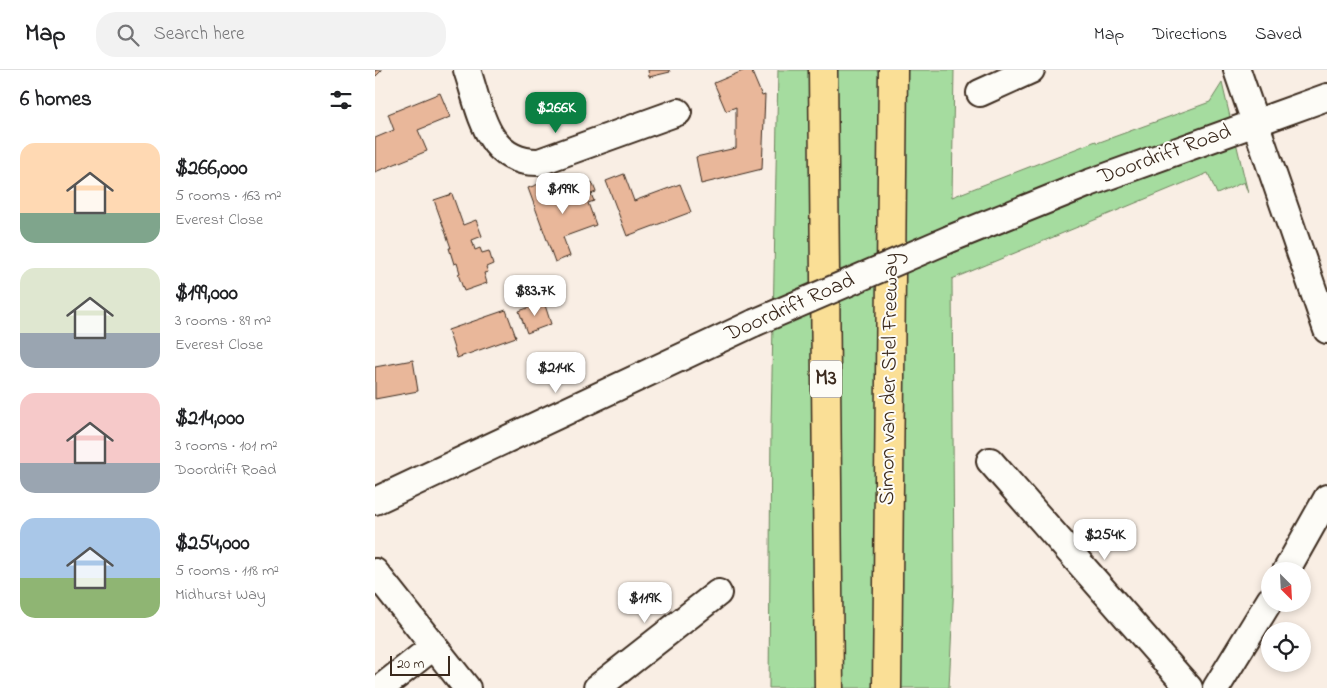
<!DOCTYPE html>
<html lang="en">
<head>
<meta charset="utf-8">
<style>
  :root { --surface:#fff; --page:#f2f2f2; --text:#202124; --muted:#757577; --line:#e0e0e0; --accent:#0b8043 }
  body { margin:0; font-family:"Indie Flower",sans-serif; background:var(--page); color:var(--text); height:100vh; display:flex; flex-direction:column; font-size:19px; white-space:nowrap }
  * { box-sizing:border-box; margin:0 }
  p { font-size:16px; color:var(--muted) }
  .icon { flex:none; width:28px; height:28px; fill:none; stroke:currentColor; stroke-width:2; stroke-linecap:round; stroke-linejoin:round }
  .map { position:relative; flex:1; overflow:hidden }
  .sheet { display:flex; flex-direction:column; background:var(--surface); width:375px }
  .sheet>* { flex:none }
  .needle { width:32px; rotate:156deg }
  .controls { position:absolute; left:886px; top:492px; display:grid; gap:10px }
  .controls a { display:grid; place-items:center; width:50px; height:50px; border-radius:50%; background:var(--surface); box-shadow:0 2px 8px #0003; font-size:25px }
  .scale { position:absolute; left:15px; bottom:12px; width:60px; box-sizing:border-box; padding-left:5px; border:2px solid #3b2a1e; border-top:0; font-size:14px; line-height:18px; white-space:nowrap; color:#3b2a1e; -webkit-text-stroke:4px #fdfcf7; paint-order:stroke }
  .price { position:absolute; translate:-50% -42px; padding:0 11px; border-radius:10px; background:#fff; color:#222; font-size:16px; line-height:32px; filter:drop-shadow(0 1px 2px #0008) }
  .price::after { content:''; position:absolute; left:50%; top:30px; width:15px; height:11px; margin-left:-8px; background:inherit; clip-path:polygon(0 0,100% 0,50% 100%) }
  .price.on { background:var(--accent); color:#fff }
  ul { padding:0; list-style:none }
  li { display:flex; align-items:center; gap:15px; height:125px; padding:0 20px }
  li span { display:grid; place-items:center; flex:none; width:140px; height:100px; border-radius:15px; color:#555 }
  li>.icon { margin-inline-start:auto }
  span .icon { width:60px; height:60px; fill:#fffc; stroke-width:1 }
  li b { font-size:21px }
  h2 { display:flex; justify-content:space-between; align-items:center; height:60px; padding:0 20px; font-size:21px }
  header { display:flex; align-items:center; gap:30px; box-sizing:border-box; height:70px; padding:0 25px; background:var(--surface); border-bottom:1px solid var(--line) }
  header strong { font-size:24px }
  nav { display:flex; gap:28px; margin-inline-start:auto; font-size:18px }
  .search { width:350px; height:45px; background:var(--page); display:flex; align-items:center; gap:12px; box-sizing:border-box; padding:0 18px; border-radius:20px; color:var(--muted); font-size:19px }
  main { display:flex; flex:1; min-height:0 }
  .map>svg:first-child { display:block }
  .green { fill:#a5dc9f; stroke:#70835e }
  .building { fill:#e9b79a; stroke:#3b2a1e }
  .lines { fill:none; stroke-linecap:round; stroke-linejoin:round }
  .minor-casing { stroke:#3b2a1e; stroke-width:30 }
  .highway-casing { stroke:#3b2a1e; stroke-width:31 }
  .minor { stroke:#fdfcf7; stroke-width:26 }
  .highway { stroke:#fadf96; stroke-width:28 }
  .minor-bridge-casing { stroke:#3b2a1e; stroke-width:30; stroke-linecap:butt }
  .minor-bridge { stroke:#fdfcf7; stroke-width:26 }
  .labels { text-anchor:middle; dominant-baseline:central; stroke-width:4; stroke-linejoin:round; paint-order:stroke }
  .shield { fill:#fdfcf7; stroke:#75695f; stroke-width:1 }
  .shield-label { font-size:21px; font-weight:bold; fill:#3b2a1e }
  .street-label { font-size:22px; fill:#3b2a1e; stroke:#fdfcf7 }
</style>
</head>
<body>
<header>
<strong>Map</strong>
<div class="search"><svg class="icon" aria-label="search" viewBox="0 0 24 24"><circle cx="10" cy="10" r="6"/><path d="M15 15l6 6"/></svg>Search here</div>
<nav><a>Map</a><a>Directions</a><a>Saved</a></nav>
</header>
<main>
<section class="sheet">
<h2>6 homes<svg class="icon" aria-label="filters" viewBox="0 0 24 24"><path d="M4 7h16M4 17h16"/><circle cx="9" cy="7" r="2"/><circle cx="15" cy="17" r="2"/></svg></h2>
<ul>
<li><span style="background:linear-gradient(#ffd9b3 70%,#7fa58c 0)"><svg class="icon" aria-label="home" viewBox="0 0 24 24"><path d="M3 11l9-7 9 7M6 9v11h12V9"/></svg></span><div><b>$266,000</b><p>5 rooms · 163 m²</p><p>Everest Close</p></div></li>
<li><span style="background:linear-gradient(#dfe7d0 65%,#9aa5b1 0)"><svg class="icon" aria-label="home" viewBox="0 0 24 24"><path d="M3 11l9-7 9 7M6 9v11h12V9"/></svg></span><div><b>$199,000</b><p>3 rooms · 89 m²</p><p>Everest Close</p></div></li>
<li><span style="background:linear-gradient(#f6c9c9 70%,#9aa5b1 0)"><svg class="icon" aria-label="home" viewBox="0 0 24 24"><path d="M3 11l9-7 9 7M6 9v11h12V9"/></svg></span><div><b>$214,000</b><p>3 rooms · 101 m²</p><p>Doordrift Road</p></div></li>
<li><span style="background:linear-gradient(#a9c7e8 60%,#8fb573 0)"><svg class="icon" aria-label="home" viewBox="0 0 24 24"><path d="M3 11l9-7 9 7M6 9v11h12V9"/></svg></span><div><b>$254,000</b><p>5 rooms · 118 m²</p><p>Midhurst Way</p></div></li>
</ul>
</section>
<div class="map">
<svg width="952" height="618" viewBox="0 0 952 618">
  <rect width="100%" height="100%" fill="#f9eee4"/>
  <filter id="ink" filterUnits="userSpaceOnUse"><feTurbulence type="fractalNoise" baseFrequency=".02" numOctaves="2"/><feDisplacementMap in="SourceGraphic" scale="10" xChannelSelector="R" yChannelSelector="G"/><feConvolveMatrix kernelMatrix="1 2 1 2 8 2 1 2 1" color-interpolation-filters="sRGB"/></filter>
  <g filter="url(#ink)">
    <!-- green -->
    <polygon class="green" points="403,0 579,0 577,127 721,71 722,73 835,32 847,13 873,123 869,112 842,124 833,103 577,209 579,512 574,618 394,618 396,355"/>
    <!-- building -->
    <g class="building">
      <polygon points="0,0 7,0 0,7"/>
      <polygon points="273,0 294,0 295,2 274,7"/>
      <polygon points="370,0 376,0 387,26 390,25 387,99 326,114 321,87 361,78 361,37 351,41 339,13"/>
      <polygon points="65,23 75,47 43,60 52,81 0,102 0,68 19,60 13,44"/>
      <polygon points="249,104 259,131 305,114 316,142 252,166 231,111"/>
      <polygon points="169,112 174,128 217,112 221,122 216,124 219,131 213,133 221,155 188,167 195,186 180,192 153,118"/>
      <polygon points="77,124 88,155 101,150 107,166 97,170 100,180 105,178 107,183 114,181 118,194 111,197 113,202 109,203 112,213 89,221 83,204 85,203 82,193 79,194 74,178 76,178 59,130"/>
      <polygon points="169,232 176,254 152,263 144,241"/>
      <polygon points="131,240 141,267 82,288 73,260"/>
      <polygon points="38,290 43,321 0,329 0,297"/>
    </g>
    <g class="lines">
      <!-- minor casing -->
      <g class="minor-casing">
        <g id="minor">
          <path d="M92,0c14,41 19,93 72,92l139,-50"/>
          <polyline points="862,0 952,260"/>
          <polyline points="605,23 656,0"/>
          <polyline points="577,168 714,113 952,27"/>
          <polyline points="615,391 814,618"/>
          <polyline points="0,431 379,253"/>
          <polyline points="911,501 952,428"/>
          <polyline points="0,502 92,618"/>
          <polyline points="6,618 59,576"/>
          <polyline points="222,618 343,523"/>
          <polyline points="841,618 895,530"/>
        </g>
      </g>
      <!-- highway casing -->
      <g class="highway-casing">
        <g id="highway">
          <polyline points="448,0 454,618"/>
          <polyline points="512,618 518,0"/>
        </g>
      </g>
      <!-- minor -->
      <use href="#minor" class="minor"/>
      <!-- highway -->
      <use href="#highway" class="highway"/>
      <!-- minor-bridge casing -->
      <g class="minor-bridge-casing">
        <polyline id="minor-bridge" points="379,253 577,168"/>
      </g>
      <!-- minor-bridge -->
      <use href="#minor-bridge" class="minor-bridge"/>
    </g>
  </g>
  <g class="labels">
    <!-- shield labels -->
    <rect class="shield" x="435" y="290.5" width="32" height="37" rx="4"/>
    <g class="shield-label">
      <text x="451" y="309">M3</text>
    </g>
    <!-- street labels -->
    <g class="street-label">
      <text transform="translate(790 85) rotate(-20)">Doordrift Road</text>
      <text transform="translate(415 238) rotate(-24)">Doordrift Road</text>
      <text transform="translate(515 309) rotate(-89)">Simon van der Stel Freeway</text>
    </g>
  </g>
</svg>
<div class="controls">
<a><svg class="needle" viewBox="-14 -14 28 28"><path d="M0-13l5 13h-10z" fill="#e53935"/><path d="M0 13l5-13h-10z" fill="#757577"/></svg></a>
<a><svg class="icon" aria-label="locate" viewBox="0 0 24 24"><circle cx="12" cy="12" r="6"/><path d="M12 2v4M12 18v4M2 12h4M18 12h4"/></svg></a>
</div>
<div class="scale">20 m</div>
<b class="price on" style="left:181px;top:64px">$266K</b>
<b class="price" style="left:188px;top:145px">$199K</b>
<b class="price" style="left:160px;top:247px">$83.7K</b>
<b class="price" style="left:181px;top:324px">$214K</b>
<b class="price" style="left:730px;top:491px">$254K</b>
<b class="price" style="left:270px;top:554px">$119K</b>
</div>
</main>
</body>
</html>
